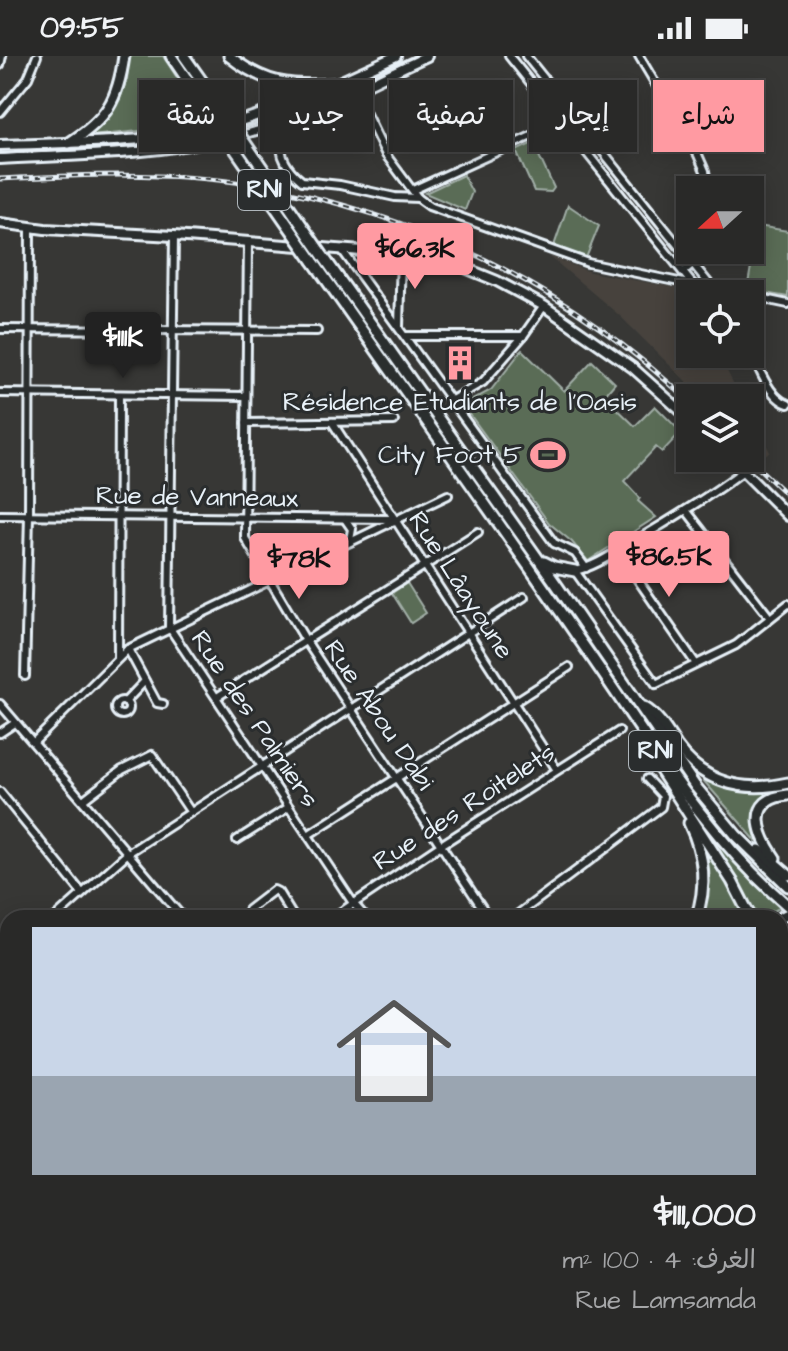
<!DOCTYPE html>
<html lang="ar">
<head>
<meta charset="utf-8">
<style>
  :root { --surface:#292928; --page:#353534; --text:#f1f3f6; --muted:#a5a6a8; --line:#454545; --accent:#ff9aa2 }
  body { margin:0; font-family:"Architects Daughter","Playpen Sans Arabic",sans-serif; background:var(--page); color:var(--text); direction:rtl; height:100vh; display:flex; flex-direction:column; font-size:30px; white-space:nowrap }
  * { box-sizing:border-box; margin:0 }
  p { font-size:26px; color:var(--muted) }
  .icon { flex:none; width:44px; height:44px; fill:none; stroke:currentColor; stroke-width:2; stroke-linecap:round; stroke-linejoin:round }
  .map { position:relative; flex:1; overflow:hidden; direction:ltr }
  .details { position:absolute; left:0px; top:854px; width:788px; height:442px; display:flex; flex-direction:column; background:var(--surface); border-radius:24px 24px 0 0; box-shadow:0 4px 20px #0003,0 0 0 2px var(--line); direction:rtl }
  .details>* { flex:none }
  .banner { position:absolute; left:24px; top:24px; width:740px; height:72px; direction:rtl; display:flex; gap:16px }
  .needle { width:52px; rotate:249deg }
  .buttons { position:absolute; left:676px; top:120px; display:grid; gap:16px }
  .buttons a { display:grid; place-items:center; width:88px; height:88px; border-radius:0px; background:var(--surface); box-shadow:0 4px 20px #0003,0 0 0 2px var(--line); font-size:40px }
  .price { position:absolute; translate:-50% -68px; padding:0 18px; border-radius:8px; background:var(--accent); color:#111; font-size:26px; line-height:52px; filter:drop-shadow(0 2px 4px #0008) }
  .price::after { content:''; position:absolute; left:50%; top:48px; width:24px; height:18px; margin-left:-12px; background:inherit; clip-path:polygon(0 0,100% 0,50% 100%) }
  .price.on { background:#222; color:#fff }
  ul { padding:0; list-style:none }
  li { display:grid; align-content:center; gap:16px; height:424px; padding:0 32px }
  li span { display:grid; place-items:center; height:248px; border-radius:0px; color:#555 }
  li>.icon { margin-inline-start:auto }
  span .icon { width:144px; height:144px; fill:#fffc; stroke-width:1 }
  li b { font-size:34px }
  .chip { padding:0 28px; border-radius:0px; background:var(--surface); box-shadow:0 4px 20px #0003,0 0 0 2px var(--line); font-size:28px; line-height:72px }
  .chip.on { background:var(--accent); color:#111 }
  .status { display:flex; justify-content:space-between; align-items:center; height:56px; padding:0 40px; background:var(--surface); direction:ltr }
  .status svg { height:22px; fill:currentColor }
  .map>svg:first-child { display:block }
  .built { fill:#47433e }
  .green { fill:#5a6c56; stroke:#a1aea7; stroke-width:2 }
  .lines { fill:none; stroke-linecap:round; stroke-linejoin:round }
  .minor-casing { stroke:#e8f1f8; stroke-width:12 }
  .major-casing { stroke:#e8f1f8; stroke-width:14 }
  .highway-casing { stroke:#e8f1f8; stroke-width:15 }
  .minor { stroke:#2a2d2e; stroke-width:6 }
  .major { stroke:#2a2d2e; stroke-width:8 }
  .highway { stroke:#2a2d2e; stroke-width:9 }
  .tram { stroke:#e8f1f8; stroke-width:2 }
  .rail-casing { stroke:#e8f1f8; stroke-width:5 }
  .rail { stroke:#2a2d2e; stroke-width:2; stroke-dasharray:6; stroke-linecap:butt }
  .highway-bridge-casing { stroke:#e8f1f8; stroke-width:15; stroke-linecap:butt }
  .highway-bridge { stroke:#2a2d2e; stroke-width:9 }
  .labels { text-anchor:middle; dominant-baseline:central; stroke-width:6; stroke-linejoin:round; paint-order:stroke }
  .shield { fill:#2a2d2e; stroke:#afb6bb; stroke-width:2 }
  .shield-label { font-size:24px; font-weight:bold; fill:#e8f1f8 }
  .poi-label { font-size:26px; fill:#e8f1f8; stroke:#2a2d2e }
  .street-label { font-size:26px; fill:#e8f1f8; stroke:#2a2d2e }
</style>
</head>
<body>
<div class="status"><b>09:55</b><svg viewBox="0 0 49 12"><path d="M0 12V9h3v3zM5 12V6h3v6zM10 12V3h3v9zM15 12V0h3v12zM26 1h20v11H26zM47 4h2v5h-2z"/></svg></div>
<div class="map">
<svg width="788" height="1295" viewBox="0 0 788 1295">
  <rect width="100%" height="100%" fill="#373735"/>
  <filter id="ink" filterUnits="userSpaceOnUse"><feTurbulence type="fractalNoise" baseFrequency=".0125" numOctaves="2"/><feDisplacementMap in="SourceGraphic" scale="16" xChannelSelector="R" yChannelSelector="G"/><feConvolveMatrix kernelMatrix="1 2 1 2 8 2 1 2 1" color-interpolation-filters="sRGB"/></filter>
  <g filter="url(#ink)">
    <!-- built -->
    <g class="built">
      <polygon points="549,200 590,216 700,236 690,238 690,298 718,298 741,342 703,342 619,259"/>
      <polygon points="750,358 770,396 762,400 750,388"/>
      <polygon points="8,1246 8,1288 11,1288 7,1295 0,1295 0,1249"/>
    </g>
    <!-- green -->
    <g class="green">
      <polygon points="129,0 163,0 207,68 91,80 120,43 127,23"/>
      <polygon points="533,87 554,132 551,136 534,135 516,95"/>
      <polygon points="463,119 472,136 465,154 425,137"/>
      <polygon points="568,149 599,170 586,202 554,190"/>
      <polygon points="758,170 788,175 788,241 747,234"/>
      <polygon points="522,294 564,335 592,305 615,327 604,340 635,370 655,350 681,376 662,396 656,391 624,425 640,442 638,445 656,461 588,505 572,486 549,467 463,349 491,334"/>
      <polygon points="407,527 426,557 411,567 392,537"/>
      <polygon points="703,724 730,734 788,733 788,736 758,751 753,769 757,786"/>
      <polygon points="692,755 735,805 782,851 757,862"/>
      <polygon points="705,787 744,854 742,858 745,862 703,862 710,825"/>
      <polygon points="788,878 788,919 780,922 780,882"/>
      <polygon points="780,1236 788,1255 788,1295 593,1295 597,1288 780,1288"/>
    </g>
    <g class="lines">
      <!-- minor casing -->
      <g class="minor-casing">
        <g id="minor">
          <polyline points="509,0 694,230"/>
          <polyline points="526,0 714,234"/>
          <polyline points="639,0 698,99 705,115 708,134"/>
          <polyline points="0,9 2,0"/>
          <polyline points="354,33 386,99 418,142 429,150 588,207 737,238"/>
          <polyline points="0,56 28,22 37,0"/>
          <path d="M273,68l10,16c-6,15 6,31 19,41l38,4 55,12 23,1"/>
          <polyline points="413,134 573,61"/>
          <polyline points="174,180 169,571 353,847 366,862"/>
          <polyline points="248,186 245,482 306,585 489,862"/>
          <polyline points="342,194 554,487 575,497 586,512"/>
          <polyline points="683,216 697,204 700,194"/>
          <polyline points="750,240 788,248"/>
          <polyline points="399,271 401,198"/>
          <polyline points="0,273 317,275"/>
          <polyline points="405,280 523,280"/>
          <path d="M750,291c7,18 19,51 38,57"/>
          <polyline points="0,337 245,340"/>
          <polyline points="450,345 483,326 523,280 544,250"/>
          <polyline points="332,366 557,714"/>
          <polyline points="246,367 394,365"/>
          <path d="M743,415c-34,26 -70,47 -106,69 -20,11 -40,26 -62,31l81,113 80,-39 52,-41"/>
          <polyline points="686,454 770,562"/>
          <polyline points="0,459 391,463"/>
          <polyline points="345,463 352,473 350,484"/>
          <polyline points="618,495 696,608"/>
          <polyline points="128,593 157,647 163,648"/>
          <polyline points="118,602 119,339"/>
          <polyline points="25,620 29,459 30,172"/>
          <polyline points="217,641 478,476"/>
          <circle cx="122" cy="652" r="7"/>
          <polyline points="125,646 145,625"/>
          <polyline points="0,648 183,862"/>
          <polyline points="0,677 15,667"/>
          <polyline points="34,686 128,593 448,439"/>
          <polyline points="0,736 82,837"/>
          <polyline points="83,744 122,714 152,699 190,755"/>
          <polyline points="308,779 569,611"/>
          <polyline points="237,784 289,751"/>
          <polyline points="55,862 128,797 524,541"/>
          <polyline points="248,862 248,854 274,834 278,836 294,862"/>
          <polyline points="332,862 441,789 619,675"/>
          <polyline points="513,862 661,751 663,740 647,723"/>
          <polyline points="0,915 8,906"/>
          <polyline points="0,994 8,996"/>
          <polyline points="8,1070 2,1082 8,1088"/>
          <polyline points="0,1182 8,1168"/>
          <polyline points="186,1288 194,1295"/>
          <polyline points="228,1288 239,1295"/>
          <polyline points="367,1288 375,1295"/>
          <polyline points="417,1288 427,1295"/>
          <polyline points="662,1288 672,1295"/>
          <polyline points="675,1288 684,1295"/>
          <polyline points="154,1295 154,1288"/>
          <polyline points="159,1295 171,1288"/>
          <polyline points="341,1295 357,1288"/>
          <polyline points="456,1295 459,1288"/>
          <polyline points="511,1295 514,1288"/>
        </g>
      </g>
      <!-- major casing -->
      <g class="major-casing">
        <g id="major">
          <path d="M0,89c75,-3 153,-1 226,-20 59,-16 115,-44 170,-69"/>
          <path d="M0,103c77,-4 155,-4 230,-22 69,-16 133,-52 197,-81"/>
          <polyline points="0,167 45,173 174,180 438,201 497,225 544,250 633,312 690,363"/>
          <polyline points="730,402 788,460"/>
          <polyline points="780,957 788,955"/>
          <polyline points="0,1225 8,1221"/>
          <polyline points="0,1239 8,1236"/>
          <polyline points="566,1295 570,1288"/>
          <polyline points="576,1295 580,1288"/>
        </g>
      </g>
      <!-- highway casing -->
      <g class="highway-casing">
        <g id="highway">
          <polyline points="171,0 214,63"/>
          <polyline points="184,0 226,59"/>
          <path d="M229,0c35,28 61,31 105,28"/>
          <path d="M69,87c38,-24 49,-43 55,-87"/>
          <polyline points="323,200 556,528 695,730 736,779 788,830"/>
          <path d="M313,205c89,126 179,251 266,378 66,93 121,192 209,267"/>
          <polyline points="544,506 554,511 575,515"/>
          <path d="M643,651c15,8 24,24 33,38 27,38 67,48 112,38"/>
          <polyline points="652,701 732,825 751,862"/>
          <path d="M689,767c15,31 19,62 7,95"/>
          <polyline points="759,794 788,819"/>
          <path d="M775,802c-17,-24 -30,-59 13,-63"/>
          <polyline points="780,862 788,858"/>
          <polyline points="780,875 788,871"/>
          <polyline points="780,924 788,922"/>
          <polyline points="780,942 788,943"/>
          <polyline points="780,968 788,966"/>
        </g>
      </g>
      <!-- minor -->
      <use href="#minor" class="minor"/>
      <!-- major -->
      <use href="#major" class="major"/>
      <!-- highway -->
      <use href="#highway" class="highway"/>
      <!-- tram -->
      <path class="tram" d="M0,98c82,-5 169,-3 248,-25 59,-17 113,-48 168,-73"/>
      <!-- rail casing -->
      <g class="rail-casing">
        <g id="rail">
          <path d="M0,123c82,-4 167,-8 249,5 168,28 317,102 441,218"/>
          <polyline points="748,402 788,440"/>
        </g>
      </g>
      <!-- rail -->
      <use href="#rail" class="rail"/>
      <!-- highway-bridge casing -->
      <g class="highway-bridge-casing">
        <g id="highway-bridge">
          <polyline points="226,59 323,200"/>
          <polyline points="214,63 313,205"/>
        </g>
      </g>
      <!-- highway-bridge -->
      <use href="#highway-bridge" class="highway-bridge"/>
    </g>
  </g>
  <!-- icons -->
  <defs>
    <g id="building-bare" transform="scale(2.76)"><path d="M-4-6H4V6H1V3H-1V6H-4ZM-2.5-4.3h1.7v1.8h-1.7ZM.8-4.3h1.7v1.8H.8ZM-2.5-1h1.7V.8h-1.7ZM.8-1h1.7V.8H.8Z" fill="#ff9aa2" stroke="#2a2d2e" stroke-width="2.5" paint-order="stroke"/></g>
    <g id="stadium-bare" transform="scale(2.76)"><path d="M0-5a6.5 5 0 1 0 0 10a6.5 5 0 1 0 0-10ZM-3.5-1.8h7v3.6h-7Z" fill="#ff9aa2" stroke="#2a2d2e" stroke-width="2.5" paint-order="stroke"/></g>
  </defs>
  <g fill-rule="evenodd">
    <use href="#building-bare" x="460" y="307"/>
    <use href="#stadium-bare" x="548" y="399"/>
  </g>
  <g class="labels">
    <!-- shield labels -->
    <g class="shield">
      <rect x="238" y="114" width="52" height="40" rx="6"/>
      <rect x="629" y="675" width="52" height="40" rx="6"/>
    </g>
    <g class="shield-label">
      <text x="264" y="134">RN1</text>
      <text x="655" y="695">RN1</text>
    </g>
    <!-- poi labels -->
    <g class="poi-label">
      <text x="460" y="346">Résidence Etudiants de l'Oasis</text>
      <text x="522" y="399" text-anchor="end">City Foot 5</text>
    </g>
    <!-- street labels -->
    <g class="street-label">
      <text transform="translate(197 441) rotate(1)">Rue de Vanneaux</text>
      <text transform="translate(461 529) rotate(57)">Rue Lâayoune</text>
      <text transform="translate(379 659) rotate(56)">Rue Abou Dabi</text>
      <text transform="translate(255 663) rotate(56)">Rue des Palmiers</text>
      <text transform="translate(464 751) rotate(-33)">Rue des Roitelets</text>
    </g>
  </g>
</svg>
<div class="buttons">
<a><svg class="needle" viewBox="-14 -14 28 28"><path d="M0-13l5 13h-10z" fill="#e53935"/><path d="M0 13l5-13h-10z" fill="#a5a6a8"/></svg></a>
<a><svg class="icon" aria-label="locate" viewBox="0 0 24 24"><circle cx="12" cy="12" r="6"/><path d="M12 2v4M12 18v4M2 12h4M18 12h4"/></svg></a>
<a><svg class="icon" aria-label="layers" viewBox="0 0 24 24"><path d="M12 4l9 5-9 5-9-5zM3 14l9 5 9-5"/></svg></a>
</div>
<b class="price" style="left:415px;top:235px">$66.3K</b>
<b class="price on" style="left:123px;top:324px">$111K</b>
<b class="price" style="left:669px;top:543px">$86.5K</b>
<b class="price" style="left:299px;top:545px">$78K</b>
<div class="banner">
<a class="chip on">شراء</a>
<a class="chip">إيجار</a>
<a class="chip">تصفية</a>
<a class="chip">جديد</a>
<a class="chip">شقة</a>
</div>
<section class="details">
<ul>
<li><span style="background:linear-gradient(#c9d6e8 60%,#9aa5b1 0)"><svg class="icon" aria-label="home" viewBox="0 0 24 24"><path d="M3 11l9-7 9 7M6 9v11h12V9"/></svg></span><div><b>$111,000</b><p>الغرف: 4 · 100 m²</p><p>Rue Lamsamda</p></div></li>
</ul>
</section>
</div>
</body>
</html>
